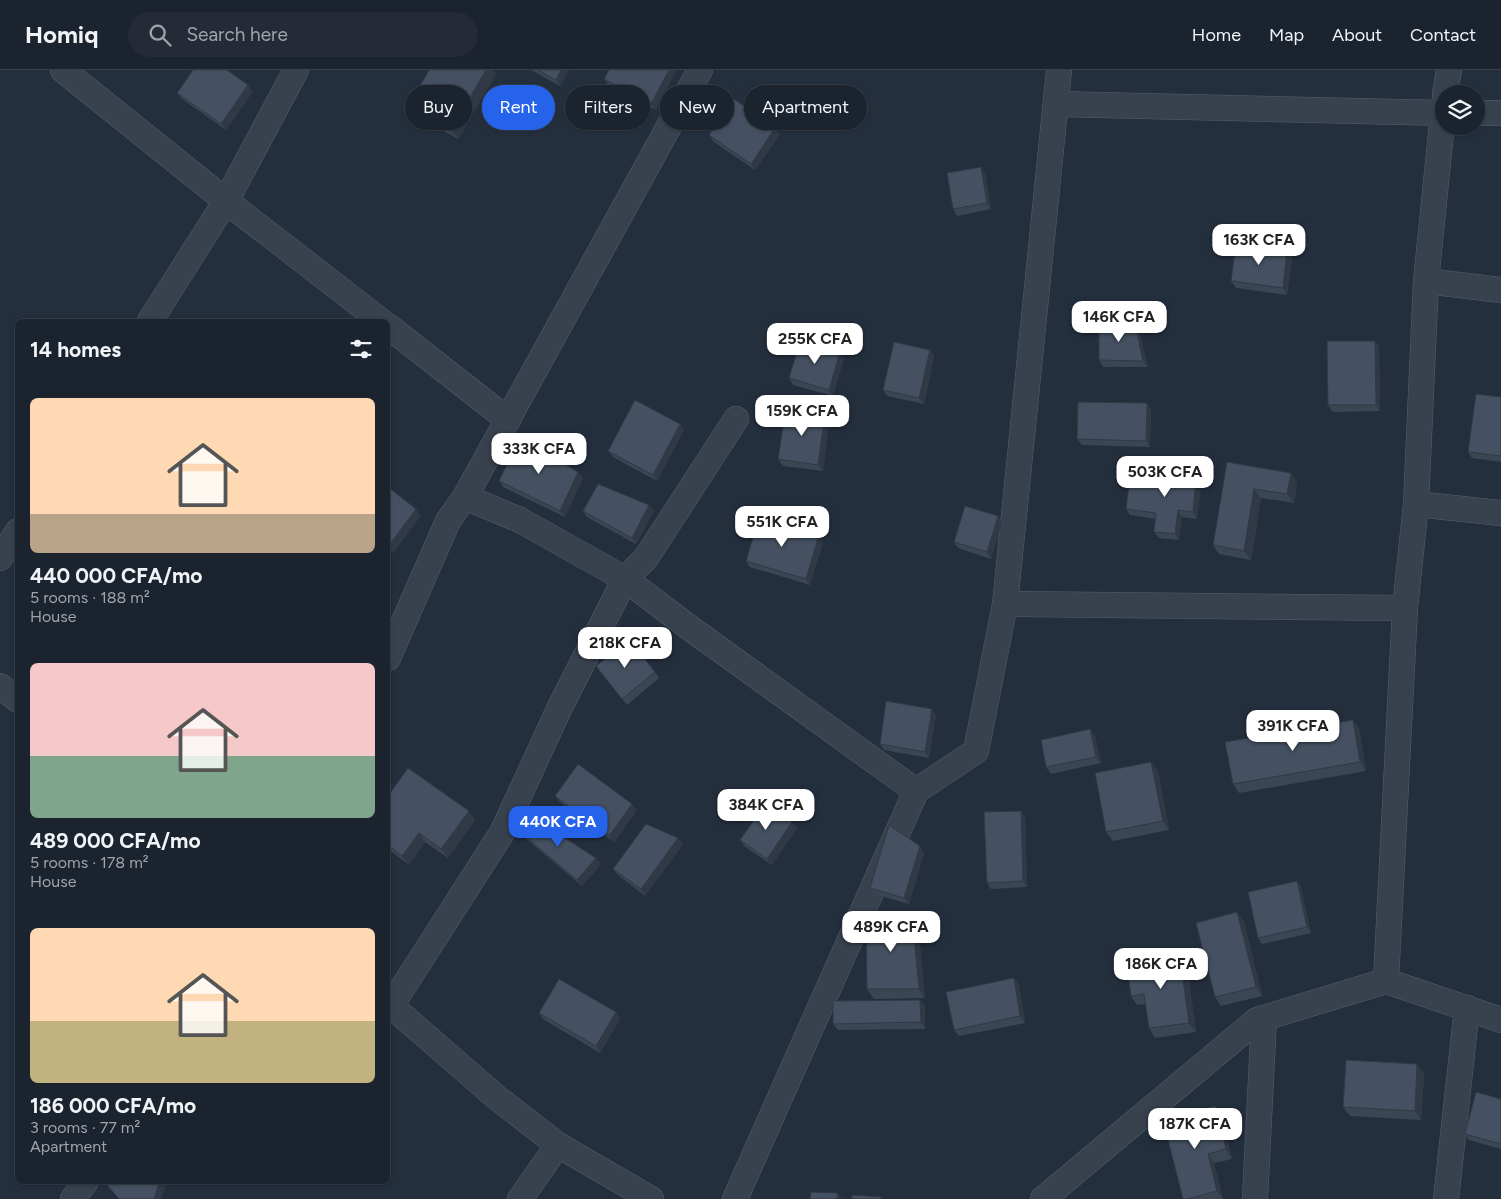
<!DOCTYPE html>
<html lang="en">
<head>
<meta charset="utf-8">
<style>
  :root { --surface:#1b232e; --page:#242b36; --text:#f1f3f6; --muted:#a0a4aa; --line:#39404a; --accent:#2563eb }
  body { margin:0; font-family:Figtree,sans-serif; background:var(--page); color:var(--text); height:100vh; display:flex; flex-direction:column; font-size:19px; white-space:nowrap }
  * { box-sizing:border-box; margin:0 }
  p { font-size:16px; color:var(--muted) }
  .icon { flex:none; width:28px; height:28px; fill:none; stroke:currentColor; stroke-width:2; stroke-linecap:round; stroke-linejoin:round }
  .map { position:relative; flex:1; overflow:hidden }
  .details { position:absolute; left:15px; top:249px; width:375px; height:865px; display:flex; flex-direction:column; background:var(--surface); border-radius:8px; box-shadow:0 1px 4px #0004,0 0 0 1px var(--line) }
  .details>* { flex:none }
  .banner { position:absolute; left:405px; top:15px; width:475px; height:45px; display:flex; gap:10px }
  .fabs { position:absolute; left:1435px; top:15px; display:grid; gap:10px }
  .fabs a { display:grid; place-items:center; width:50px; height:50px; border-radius:50%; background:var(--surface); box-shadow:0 1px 4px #0004,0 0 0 1px var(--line); font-size:25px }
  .price { position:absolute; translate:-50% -42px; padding:0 11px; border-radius:10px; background:#fff; color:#222; font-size:16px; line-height:32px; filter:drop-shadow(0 1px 2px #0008) }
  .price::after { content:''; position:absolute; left:50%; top:30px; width:15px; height:11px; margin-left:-8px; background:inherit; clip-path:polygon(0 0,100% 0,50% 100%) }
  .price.current { background:var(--accent); color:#fff }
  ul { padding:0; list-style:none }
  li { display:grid; align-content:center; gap:10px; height:265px; padding:0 15px }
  li span { display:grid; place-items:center; height:155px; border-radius:8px; color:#555 }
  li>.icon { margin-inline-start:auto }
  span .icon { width:90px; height:90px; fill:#fffc; stroke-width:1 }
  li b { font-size:21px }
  h2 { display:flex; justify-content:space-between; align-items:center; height:60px; padding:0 15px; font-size:21px }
  .chip { padding:0 18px; border-radius:22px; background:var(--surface); box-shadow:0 1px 4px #0004,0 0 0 1px var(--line); font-size:18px; line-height:45px }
  .chip.current { background:var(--accent); color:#fff }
  header { display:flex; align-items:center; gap:30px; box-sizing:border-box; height:70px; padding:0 25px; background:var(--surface); border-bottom:1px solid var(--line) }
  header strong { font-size:24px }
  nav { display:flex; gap:28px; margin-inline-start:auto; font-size:18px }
  .search { width:350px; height:45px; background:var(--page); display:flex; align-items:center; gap:12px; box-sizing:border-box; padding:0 18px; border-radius:28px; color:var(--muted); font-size:19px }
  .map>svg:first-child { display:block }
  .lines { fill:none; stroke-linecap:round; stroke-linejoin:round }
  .minor-casing { stroke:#565f6c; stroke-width:26 }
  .minor { stroke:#38414e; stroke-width:25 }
  .wall { fill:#3b4654 }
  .shaded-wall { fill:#303945 }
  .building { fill:#455162; stroke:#303945 }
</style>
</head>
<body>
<header>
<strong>Homiq</strong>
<div class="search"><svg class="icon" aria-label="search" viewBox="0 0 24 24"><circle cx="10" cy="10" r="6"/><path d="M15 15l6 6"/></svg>Search here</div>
<nav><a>Home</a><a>Map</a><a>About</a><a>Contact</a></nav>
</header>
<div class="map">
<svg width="1501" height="1129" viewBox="0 0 1501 1129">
  <rect width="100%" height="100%" fill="#242f3e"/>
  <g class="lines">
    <!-- minor casing -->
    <g class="minor-casing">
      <g id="minor">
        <polyline points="63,0 226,131 381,251"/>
        <polyline points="1445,24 1449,0"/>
        <polyline points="1056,34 1444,43"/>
        <polyline points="1476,43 1501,43"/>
        <polyline points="1426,211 1501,220"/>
        <polyline points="150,251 226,131 296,0"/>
        <polyline points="388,256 508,350"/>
        <polyline points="465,427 520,450 625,509 690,558 916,721"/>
        <polyline points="1416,434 1501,443"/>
        <polyline points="0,488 18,461"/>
        <polyline points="1005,534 1405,538"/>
        <polyline points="388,588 448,451 465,427 700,0"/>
        <polyline points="0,616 18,630"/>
        <polyline points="1386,911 1405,538 1416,434 1426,211 1444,33"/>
        <polyline points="388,933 496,1027 558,1075 651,1129"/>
        <polyline points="391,936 503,761 559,639 625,509 646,488 736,349"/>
        <polyline points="73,1129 86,1111"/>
        <polyline points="520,1129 558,1075"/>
        <polyline points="735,1129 916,721 976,681 1005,534 1059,0"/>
        <polyline points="1043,1129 1257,950 1386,911 1501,950"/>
        <polyline points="1255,1129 1264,948"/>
        <polyline points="1446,1129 1467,938"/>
      </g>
    </g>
    <!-- minor -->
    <use href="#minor" class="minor"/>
  </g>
  <!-- wall -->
  <g class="wall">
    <polygon points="531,0 569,0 560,16"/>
    <polygon points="609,0 676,0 656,40 609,16 604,9"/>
    <polygon points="496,4 458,69 415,45 409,35"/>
    <polygon points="253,21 226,60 182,29 177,23"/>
    <polygon points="775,58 780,64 755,100 714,72 709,65"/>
    <polygon points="985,103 991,139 957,146 953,139"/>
    <polygon points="1292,186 1287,225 1236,218 1231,211"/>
    <polygon points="1139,261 1148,297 1103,297 1099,290"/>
    <polygon points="1375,271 1379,277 1380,341 1333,342 1328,335"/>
    <polygon points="930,280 934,287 924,334 887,326 883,320"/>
    <polygon points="844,288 833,326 793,315 789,308"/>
    <polygon points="1501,327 1501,392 1472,388 1468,382"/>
    <polygon points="1147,333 1151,339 1150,377 1082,375 1077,369"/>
    <polygon points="825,344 829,351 823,401 783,396 778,389"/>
    <polygon points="680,354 684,360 657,411 613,387 608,381"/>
    <polygon points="1227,392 1297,412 1294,433 1261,428 1251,490 1219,484 1213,475"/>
    <polygon points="1197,401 1202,407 1197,449 1182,447 1179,470 1159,468 1154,462 1156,449 1130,445 1126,439 1159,417"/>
    <polygon points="583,408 565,447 503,417 499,411"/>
    <polygon points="649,435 654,441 636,474 587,447 583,441"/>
    <polygon points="998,446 1002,453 991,489 958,478 954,472"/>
    <polygon points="823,472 810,515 750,497 746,491"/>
    <polygon points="596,596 655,602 659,608 627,635"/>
    <polygon points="936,645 929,688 884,680 880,674"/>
    <polygon points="1353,650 1359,659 1366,701 1239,723 1233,714"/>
    <polygon points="1090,659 1095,666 1101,693 1051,704 1046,697"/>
    <polygon points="1151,692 1158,701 1169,760 1113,771 1106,762"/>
    <polygon points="388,726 475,750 448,788 425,772 409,795 388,779"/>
    <polygon points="555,726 637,740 614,772 560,732"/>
    <polygon points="1021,741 1025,747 1027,817 991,819 987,813"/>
    <polygon points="797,758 772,795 744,776 740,770"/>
    <polygon points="519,761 596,788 601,794 582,816 524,767"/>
    <polygon points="683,774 645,826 618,805 613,799"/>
    <polygon points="924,783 909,834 874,824 870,818"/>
    <polygon points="1297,811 1301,817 1311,863 1262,874 1258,868"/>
    <polygon points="1244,851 1262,926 1221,936 1215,927"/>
    <polygon points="918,854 925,928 874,929 867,919"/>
    <polygon points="1179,880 1186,889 1196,962 1155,968 1149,958 1145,934 1137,935 1131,926"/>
    <polygon points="1019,915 1025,953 959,966 954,960"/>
    <polygon points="920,930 925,936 925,959 838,960 833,954"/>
    <polygon points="616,942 620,949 600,983 543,949 539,943"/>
    <polygon points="1417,994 1424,1004 1421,1050 1350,1046 1343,1037"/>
    <polygon points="1501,1029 1501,1079 1469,1070 1465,1064"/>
    <polygon points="1215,1036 1221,1046 1232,1089 1214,1093 1223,1129 1183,1129"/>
  </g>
  <!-- shaded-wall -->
  <g class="shaded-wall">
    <polygon points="486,0 493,0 496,4 458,69 451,60"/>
    <polygon points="561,0 569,0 560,16 556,10"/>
    <polygon points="669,0 676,0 656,40 651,34"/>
    <polygon points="248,15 253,21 226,60 221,54"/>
    <polygon points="775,58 780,64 755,100 751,94"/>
    <polygon points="981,97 985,103 991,139 987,133"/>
    <polygon points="1287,180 1292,186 1287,225 1283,218"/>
    <polygon points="1135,254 1139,261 1148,297 1143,291"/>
    <polygon points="1375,271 1379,277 1380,341 1376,335"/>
    <polygon points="930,280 934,287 924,334 919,328"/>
    <polygon points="840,282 844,288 833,326 829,320"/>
    <polygon points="1147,333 1151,339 1150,377 1146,371"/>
    <polygon points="825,344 829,351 823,401 818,395"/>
    <polygon points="680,354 684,360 657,411 653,405"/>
    <polygon points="1197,401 1202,407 1197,449 1193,442"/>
    <polygon points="578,402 583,408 565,447 560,441"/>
    <polygon points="1291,403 1297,412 1294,433 1287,424"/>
    <polygon points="1254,419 1261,428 1251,490 1244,481"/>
    <polygon points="649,435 654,441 636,474 632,468"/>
    <polygon points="416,439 421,446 393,483 388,477"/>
    <polygon points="1178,440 1182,447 1179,470 1175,464"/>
    <polygon points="998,446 1002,453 991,489 987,482"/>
    <polygon points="819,465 823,472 810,515 806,509"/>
    <polygon points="932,639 936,645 929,688 925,682"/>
    <polygon points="1353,650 1359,659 1366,701 1360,692"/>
    <polygon points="1090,659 1095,666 1101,693 1096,687"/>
    <polygon points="1151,692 1158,701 1169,760 1163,751"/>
    <polygon points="632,734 637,740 614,772 609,766"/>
    <polygon points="469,741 475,750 448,788 441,779"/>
    <polygon points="1021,741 1025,747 1027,817 1023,811"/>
    <polygon points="792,752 797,758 772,795 767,789"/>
    <polygon points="419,763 425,772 409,795 402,786"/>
    <polygon points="678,768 683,774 645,826 641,819"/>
    <polygon points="920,776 924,783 909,834 904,828"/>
    <polygon points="596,788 601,794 582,816 577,810"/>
    <polygon points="1297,811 1301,817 1311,863 1307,857"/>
    <polygon points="1237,842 1244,851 1262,926 1256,917"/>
    <polygon points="912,844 918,854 925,928 919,919"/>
    <polygon points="1179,880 1186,889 1196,962 1189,953"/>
    <polygon points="1014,908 1019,915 1025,953 1020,946"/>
    <polygon points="920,930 925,936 925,959 921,952"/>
    <polygon points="616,942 620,949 600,983 596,976"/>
    <polygon points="1417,994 1424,1004 1421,1050 1415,1041"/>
    <polygon points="1215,1036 1221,1046 1232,1089 1226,1079"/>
    <polygon points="1208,1084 1214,1093 1223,1129 1217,1121"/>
    <polygon points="160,1111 167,1112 161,1129 154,1129"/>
    <polygon points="347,1111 353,1111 350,1116"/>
    <polygon points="838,1123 842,1129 837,1129"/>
  </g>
  <!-- building -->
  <g class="building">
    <polygon points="193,0 227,0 248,15 221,54 177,23"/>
    <polygon points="429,0 486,0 451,60 409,35"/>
    <polygon points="538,0 561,0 556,10"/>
    <polygon points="609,0 669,0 651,34 604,9"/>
    <polygon points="734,29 775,58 751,94 709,65"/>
    <polygon points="981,97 987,133 953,139 947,103"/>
    <polygon points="1236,173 1287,180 1283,218 1231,211"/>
    <polygon points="1099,254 1135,254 1143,291 1099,290"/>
    <polygon points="801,269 840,282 829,320 789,308"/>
    <polygon points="1327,271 1375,271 1376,335 1328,335"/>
    <polygon points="894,272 930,280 919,328 883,320"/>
    <polygon points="1476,324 1501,327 1501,386 1468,382"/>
    <polygon points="635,330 680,354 653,405 608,381"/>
    <polygon points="1078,332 1147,333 1146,371 1077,369"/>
    <polygon points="786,339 825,344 818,395 778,389"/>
    <polygon points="519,368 578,402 560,441 499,411"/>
    <polygon points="1227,392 1291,403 1287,424 1254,419 1244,481 1213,475"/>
    <polygon points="1162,397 1197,401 1193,442 1178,440 1175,464 1154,462 1156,443 1126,439 1129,414 1159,417"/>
    <polygon points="598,414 649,435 632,468 583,441"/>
    <polygon points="388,417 416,439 388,477"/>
    <polygon points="965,436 998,446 987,482 954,472"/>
    <polygon points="759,447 819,465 806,509 746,491"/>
    <polygon points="629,569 655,602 622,629 596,596"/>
    <polygon points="886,631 932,639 925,682 880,674"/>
    <polygon points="1353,650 1360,692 1233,714 1225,672"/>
    <polygon points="1090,659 1096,687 1046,697 1041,670"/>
    <polygon points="1151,692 1163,751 1106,762 1095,703"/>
    <polygon points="578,694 632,734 609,766 555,726"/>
    <polygon points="408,698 469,741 441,779 419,763 402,786 388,775 388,726"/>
    <polygon points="766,733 792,752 767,789 740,770"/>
    <polygon points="1021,741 1023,811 987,813 984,742"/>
    <polygon points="531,746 596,788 577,810 519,761"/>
    <polygon points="646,754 678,768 641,819 613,799"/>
    <polygon points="889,755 920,776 904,828 870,818"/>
    <polygon points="1297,811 1307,857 1258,868 1248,822"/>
    <polygon points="1237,842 1256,917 1215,927 1196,853"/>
    <polygon points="912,844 919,919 867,919 866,846"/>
    <polygon points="1179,880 1189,953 1149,958 1144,924 1131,926 1127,898"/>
    <polygon points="1014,908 1020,946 954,960 946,922"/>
    <polygon points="559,909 616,942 596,976 539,943"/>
    <polygon points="920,930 921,952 833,954 833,931"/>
    <polygon points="1346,990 1417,994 1415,1041 1343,1037"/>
    <polygon points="1476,1022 1501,1029 1501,1074 1465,1064"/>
    <polygon points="1215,1036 1226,1079 1208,1084 1217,1121 1187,1129 1183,1129 1163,1050"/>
    <polygon points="109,1111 160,1111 154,1129 119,1129 107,1115"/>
    <polygon points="811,1122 838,1123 837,1129 810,1129"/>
    <polygon points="852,1125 882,1127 881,1129 852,1129"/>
  </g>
</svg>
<div class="fabs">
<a><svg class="icon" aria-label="layers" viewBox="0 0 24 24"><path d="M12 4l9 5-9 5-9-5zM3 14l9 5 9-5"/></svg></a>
</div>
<b class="price" style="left:1259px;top:196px">163K CFA</b>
<b class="price" style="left:1119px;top:273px">146K CFA</b>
<b class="price" style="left:815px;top:295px">255K CFA</b>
<b class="price" style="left:802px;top:367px">159K CFA</b>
<b class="price" style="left:539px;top:405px">333K CFA</b>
<b class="price" style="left:1165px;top:428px">503K CFA</b>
<b class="price" style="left:782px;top:478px">551K CFA</b>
<b class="price" style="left:625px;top:599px">218K CFA</b>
<b class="price" style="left:1293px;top:682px">391K CFA</b>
<b class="price" style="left:766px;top:761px">384K CFA</b>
<b class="price current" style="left:558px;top:778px">440K CFA</b>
<b class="price" style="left:891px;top:883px">489K CFA</b>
<b class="price" style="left:1161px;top:920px">186K CFA</b>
<b class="price" style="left:1195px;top:1080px">187K CFA</b>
<div class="banner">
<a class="chip">Buy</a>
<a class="chip current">Rent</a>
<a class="chip">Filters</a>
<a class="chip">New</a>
<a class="chip">Apartment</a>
</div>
<section class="details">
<h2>14 homes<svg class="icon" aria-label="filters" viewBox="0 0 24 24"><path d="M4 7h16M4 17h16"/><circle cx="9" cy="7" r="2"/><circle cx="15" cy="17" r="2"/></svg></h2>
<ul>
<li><span style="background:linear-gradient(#ffd9b3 75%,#b9a48a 0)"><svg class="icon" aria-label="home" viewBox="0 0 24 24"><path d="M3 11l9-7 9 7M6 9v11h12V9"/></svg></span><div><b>440 000 CFA/mo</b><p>5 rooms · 188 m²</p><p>House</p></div></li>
<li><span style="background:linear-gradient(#f6c9c9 60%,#7fa58c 0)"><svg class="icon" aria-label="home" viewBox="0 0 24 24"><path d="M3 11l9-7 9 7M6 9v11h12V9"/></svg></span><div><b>489 000 CFA/mo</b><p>5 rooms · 178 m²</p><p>House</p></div></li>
<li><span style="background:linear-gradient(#ffd9b3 60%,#c2b280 0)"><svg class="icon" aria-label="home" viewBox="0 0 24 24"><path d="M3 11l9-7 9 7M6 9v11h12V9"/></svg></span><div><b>186 000 CFA/mo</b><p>3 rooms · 77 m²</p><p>Apartment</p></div></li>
</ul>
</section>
</div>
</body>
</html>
